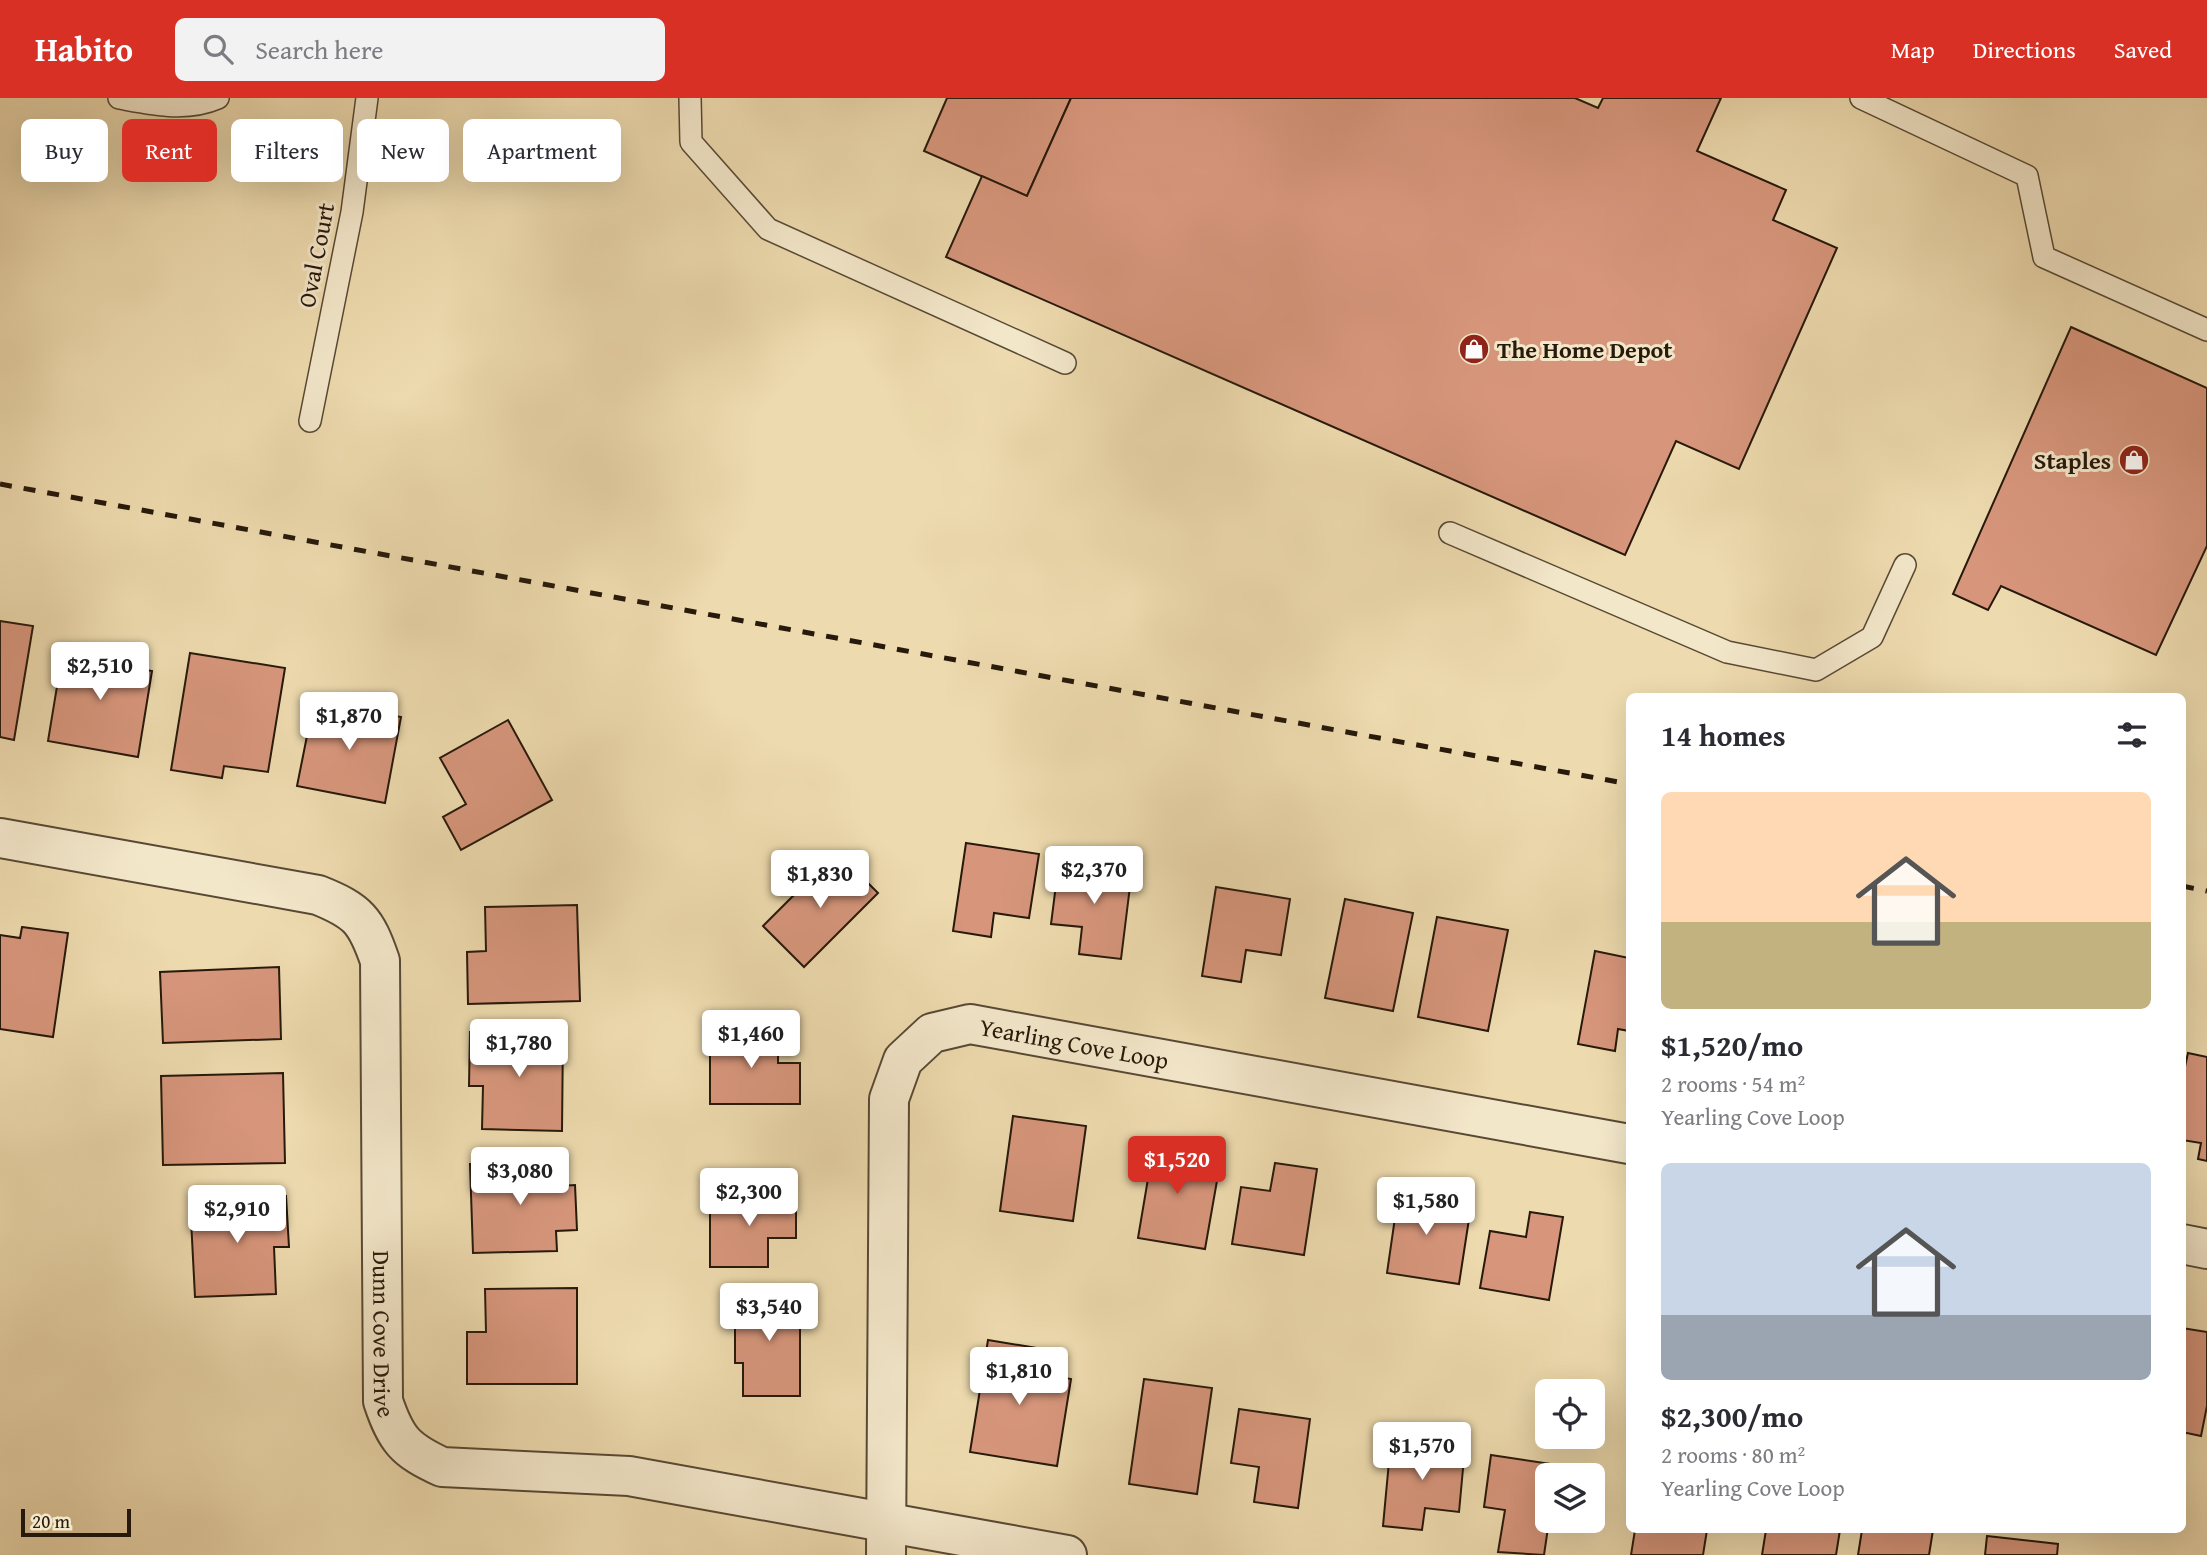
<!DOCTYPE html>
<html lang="en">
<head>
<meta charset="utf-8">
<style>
  :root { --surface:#fff; --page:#f2f2f3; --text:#2b2b33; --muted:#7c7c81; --accent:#d93025 }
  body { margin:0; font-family:"Gentium Book Plus",serif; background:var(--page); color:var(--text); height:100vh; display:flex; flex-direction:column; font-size:26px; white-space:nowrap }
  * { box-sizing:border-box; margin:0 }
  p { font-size:23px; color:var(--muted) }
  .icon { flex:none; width:38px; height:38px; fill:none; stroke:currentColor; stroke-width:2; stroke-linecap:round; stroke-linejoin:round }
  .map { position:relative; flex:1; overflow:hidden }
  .side { position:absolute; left:1626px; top:595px; width:560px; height:840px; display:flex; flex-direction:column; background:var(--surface); border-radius:10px; box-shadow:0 7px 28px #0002 }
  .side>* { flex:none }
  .guide { position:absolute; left:21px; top:21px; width:665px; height:63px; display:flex; gap:14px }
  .tools { position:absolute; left:1535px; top:1281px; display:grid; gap:14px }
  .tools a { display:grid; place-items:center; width:70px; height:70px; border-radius:10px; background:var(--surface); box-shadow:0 7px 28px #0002; font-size:35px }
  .scale { position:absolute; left:21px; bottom:18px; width:110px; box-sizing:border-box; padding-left:7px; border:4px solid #27190b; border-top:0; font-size:19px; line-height:24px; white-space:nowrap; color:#27190b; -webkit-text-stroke:5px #f3e7ca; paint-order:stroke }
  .price { position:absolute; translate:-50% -60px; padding:0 16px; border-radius:7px; background:#fff; color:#222; font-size:23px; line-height:46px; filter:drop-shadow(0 2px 4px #0008) }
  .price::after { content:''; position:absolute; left:50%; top:42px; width:21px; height:16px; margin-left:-10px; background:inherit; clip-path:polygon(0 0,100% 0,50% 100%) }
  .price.active { background:var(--accent); color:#fff }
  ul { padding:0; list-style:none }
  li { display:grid; align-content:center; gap:14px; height:371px; padding:0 35px }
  li span { display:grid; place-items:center; height:217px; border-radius:10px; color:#555 }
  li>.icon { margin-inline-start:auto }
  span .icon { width:126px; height:126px; fill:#fffc; stroke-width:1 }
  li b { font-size:30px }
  h2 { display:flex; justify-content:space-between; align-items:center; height:84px; padding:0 35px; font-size:30px }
  .tag { padding:0 24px; border-radius:10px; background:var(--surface); box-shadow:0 7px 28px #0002; font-size:24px; line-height:63px }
  .tag.active { background:var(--accent); color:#fff }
  header { display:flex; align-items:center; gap:42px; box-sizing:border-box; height:98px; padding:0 35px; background:var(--accent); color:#fff }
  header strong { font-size:33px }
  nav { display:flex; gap:38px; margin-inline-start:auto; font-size:24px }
  .search { width:490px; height:63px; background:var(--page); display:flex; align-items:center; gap:18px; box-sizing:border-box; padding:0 24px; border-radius:10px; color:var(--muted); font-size:26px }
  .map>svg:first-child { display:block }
  .building { fill:#d7967c; stroke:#27190b; stroke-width:2 }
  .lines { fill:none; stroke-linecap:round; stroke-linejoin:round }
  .service-casing { stroke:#584934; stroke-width:24 }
  .minor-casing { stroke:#584934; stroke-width:42 }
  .service { stroke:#f3e7ca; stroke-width:21 }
  .minor { stroke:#f3e7ca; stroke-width:38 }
  .rail { stroke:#27190b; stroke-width:5; stroke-dasharray:12 12; stroke-linecap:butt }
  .labels { text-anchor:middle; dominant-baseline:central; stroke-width:6; stroke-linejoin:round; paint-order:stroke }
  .street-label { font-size:24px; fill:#27190b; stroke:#f3e7ca }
  .poi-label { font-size:24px; font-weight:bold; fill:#27190b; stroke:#f3e7ca; text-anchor:start }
</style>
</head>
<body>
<header>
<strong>Habito</strong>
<div class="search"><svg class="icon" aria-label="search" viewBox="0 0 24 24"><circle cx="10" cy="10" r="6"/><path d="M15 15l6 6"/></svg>Search here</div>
<nav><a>Map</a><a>Directions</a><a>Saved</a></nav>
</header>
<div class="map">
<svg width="2207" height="1457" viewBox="0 0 2207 1457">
  <rect width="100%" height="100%" fill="#eddaae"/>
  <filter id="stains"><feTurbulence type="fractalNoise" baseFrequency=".00286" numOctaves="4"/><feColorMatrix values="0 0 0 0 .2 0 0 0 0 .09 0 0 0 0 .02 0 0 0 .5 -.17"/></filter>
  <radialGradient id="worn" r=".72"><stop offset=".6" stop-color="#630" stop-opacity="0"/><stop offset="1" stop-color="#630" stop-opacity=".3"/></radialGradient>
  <!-- building -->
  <g class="building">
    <polygon points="947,0 1071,0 1027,98 924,53"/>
    <polygon points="1071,0 1575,0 1598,10 1603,0 1721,0 1697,53 1786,92 1773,122 1837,150 1739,371 1676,343 1625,457 946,159 982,78 1027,98"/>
    <polygon points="2071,229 2207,290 2207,448 2156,557 2001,488 1988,512 1953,496"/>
    <polygon points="0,523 33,528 14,642 0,639"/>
    <polygon points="64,546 132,558 130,569 152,573 138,659 48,643"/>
    <polygon points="190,555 285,570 268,674 224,668 222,680 171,672"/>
    <polygon points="314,603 401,619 385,705 297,688"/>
    <polygon points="508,622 552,702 461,752 443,719 466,706 440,660"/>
    <polygon points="966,745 1039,756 1029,820 994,815 991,839 953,833"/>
    <polygon points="837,754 878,795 804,869 763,828"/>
    <polygon points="1059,763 1132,772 1121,861 1079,856 1082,829 1051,826"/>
    <polygon points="1216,789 1290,801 1281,857 1246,852 1241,884 1202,878"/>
    <polygon points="1345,801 1413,815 1393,913 1325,900"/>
    <polygon points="577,807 580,903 468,906 467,854 486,853 485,809"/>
    <polygon points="1437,819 1508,832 1488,933 1418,919"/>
    <polygon points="22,829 68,835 53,939 0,931 0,837 20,840"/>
    <polygon points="1595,853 1629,860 1629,933 1618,931 1615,953 1578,946"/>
    <polygon points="279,869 281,941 163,945 160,874"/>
    <polygon points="710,932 778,932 778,965 800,965 800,1006 710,1006"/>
    <polygon points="470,934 563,935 562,1033 482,1031 483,988 469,988"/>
    <polygon points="2188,955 2207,959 2207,1063 2198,1061 2201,1045 2182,1042 2182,982"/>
    <polygon points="283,975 285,1065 163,1067 161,978"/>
    <polygon points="1013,1018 1086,1028 1073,1123 1000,1113"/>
    <polygon points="1155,1039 1198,1045 1193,1072 1218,1077 1205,1151 1138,1140"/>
    <polygon points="558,1063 559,1088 575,1087 577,1132 556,1133 557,1153 473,1155 470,1066"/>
    <polygon points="1275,1065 1317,1071 1304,1157 1232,1146 1241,1089 1270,1093"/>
    <polygon points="1400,1085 1443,1092 1439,1116 1469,1121 1459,1186 1387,1175"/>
    <polygon points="710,1097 796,1097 796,1140 768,1140 768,1169 710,1169"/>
    <polygon points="286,1098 289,1149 274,1149 276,1196 195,1199 190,1102"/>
    <polygon points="1530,1114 1563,1119 1549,1202 1480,1190 1490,1133 1526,1139"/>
    <polygon points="577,1190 577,1286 467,1286 467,1234 486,1234 485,1191"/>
    <polygon points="735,1194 800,1194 800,1298 743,1298 743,1265 735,1265"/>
    <polygon points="2182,1230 2207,1234 2207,1308 2201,1338 2182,1334"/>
    <polygon points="988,1242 1037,1250 1033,1274 1071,1281 1057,1368 970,1354"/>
    <polygon points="1144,1281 1212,1290 1197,1396 1129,1386"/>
    <polygon points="1239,1311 1310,1321 1298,1410 1254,1404 1259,1369 1231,1365"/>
    <polygon points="1391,1342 1465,1349 1459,1414 1425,1410 1422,1432 1383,1428"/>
    <polygon points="1491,1357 1558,1367 1557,1377 1547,1377 1547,1423 1549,1423 1544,1457 1498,1454 1505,1412 1484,1409"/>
    <polygon points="1635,1432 1707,1432 1703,1457 1631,1457"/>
    <polygon points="1766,1432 1840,1432 1836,1457 1762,1457"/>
    <polygon points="1862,1432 1933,1432 1929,1457 1858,1457"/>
    <polygon points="1987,1438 2058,1446 2057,1457 1985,1457"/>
  </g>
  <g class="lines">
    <!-- service casing -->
    <g class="service-casing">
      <g id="service">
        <path d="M119,0c33,6 67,14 99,0"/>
        <polyline points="690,0 691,44 768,131 1065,265"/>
        <polyline points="1861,0 2027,78 2044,159 2207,232"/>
        <polyline points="310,323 352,114 367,0"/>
        <polyline points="1450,435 1727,554 1816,572 1872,539 1905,467"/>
      </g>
    </g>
    <!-- minor casing -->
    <g class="minor-casing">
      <g id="minor">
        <path id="s1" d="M0,740l318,57c40,16 48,25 62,66l3,440c13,39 22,49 59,66l187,9 438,79"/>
        <polyline points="2182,1146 2207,1151"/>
        <path id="s2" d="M886,1457l3,-456 14,-39 29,-27 38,-9 659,120"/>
      </g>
    </g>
    <!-- service -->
    <use href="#service" class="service"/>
    <!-- minor -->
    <use href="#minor" class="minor"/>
    <!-- rail -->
    <g class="rail">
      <polyline points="0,386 1629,686"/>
      <polyline points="2182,788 2207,793"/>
    </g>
  </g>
  <!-- icons -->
  <defs>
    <g id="shop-disc" transform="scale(1.575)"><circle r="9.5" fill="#8f2418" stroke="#f3e7ca"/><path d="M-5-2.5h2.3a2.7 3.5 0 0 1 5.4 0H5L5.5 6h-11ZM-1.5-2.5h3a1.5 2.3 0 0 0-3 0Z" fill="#fff"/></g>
  </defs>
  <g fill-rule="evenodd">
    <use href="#shop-disc" x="1474" y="251"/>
    <use href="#shop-disc" x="2134" y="362"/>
  </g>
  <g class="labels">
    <!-- street labels -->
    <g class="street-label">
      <text transform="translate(316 157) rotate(-79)">Oval Court</text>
      <text stroke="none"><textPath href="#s2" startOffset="682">Yearling Cove Loop</textPath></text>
      <text stroke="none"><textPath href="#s1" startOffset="791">Dunn Cove Drive</textPath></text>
    </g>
    <!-- poi labels -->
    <g class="poi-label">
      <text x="1497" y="251">The Home Depot</text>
      <text x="2111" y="362" text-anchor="end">Staples</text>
    </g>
  </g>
  <rect width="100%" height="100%" filter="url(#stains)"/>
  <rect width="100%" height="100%" fill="url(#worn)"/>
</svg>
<div class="tools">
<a><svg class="icon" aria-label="locate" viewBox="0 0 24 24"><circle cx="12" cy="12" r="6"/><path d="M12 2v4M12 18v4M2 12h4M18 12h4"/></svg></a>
<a><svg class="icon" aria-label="layers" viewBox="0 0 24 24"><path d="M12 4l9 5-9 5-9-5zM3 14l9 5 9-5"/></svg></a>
</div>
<div class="scale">20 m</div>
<b class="price" style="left:100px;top:604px">$2,510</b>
<b class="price" style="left:349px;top:654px">$1,870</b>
<b class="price" style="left:1094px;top:808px">$2,370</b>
<b class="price" style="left:820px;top:812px">$1,830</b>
<b class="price" style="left:751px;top:972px">$1,460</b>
<b class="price" style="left:519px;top:981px">$1,780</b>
<b class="price active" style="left:1177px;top:1098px">$1,520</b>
<b class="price" style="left:520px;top:1109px">$3,080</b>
<b class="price" style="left:749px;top:1130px">$2,300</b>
<b class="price" style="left:1426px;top:1139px">$1,580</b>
<b class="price" style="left:237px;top:1147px">$2,910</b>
<b class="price" style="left:769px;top:1245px">$3,540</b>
<b class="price" style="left:1019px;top:1309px">$1,810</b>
<b class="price" style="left:1422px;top:1384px">$1,570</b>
<div class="guide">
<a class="tag">Buy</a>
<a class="tag active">Rent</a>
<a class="tag">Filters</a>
<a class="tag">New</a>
<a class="tag">Apartment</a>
</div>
<section class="side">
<h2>14 homes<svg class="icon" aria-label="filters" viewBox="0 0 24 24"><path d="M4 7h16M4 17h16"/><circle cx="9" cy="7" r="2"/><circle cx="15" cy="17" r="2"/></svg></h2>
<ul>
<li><span style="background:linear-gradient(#ffd9b3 60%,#c2b280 0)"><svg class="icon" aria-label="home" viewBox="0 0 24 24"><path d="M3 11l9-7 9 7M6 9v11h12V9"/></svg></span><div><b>$1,520/mo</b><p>2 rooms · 54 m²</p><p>Yearling Cove Loop</p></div></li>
<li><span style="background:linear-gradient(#c9d6e8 70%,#9aa5b1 0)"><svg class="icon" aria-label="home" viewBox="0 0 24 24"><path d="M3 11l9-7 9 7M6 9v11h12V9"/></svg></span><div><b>$2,300/mo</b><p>2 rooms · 80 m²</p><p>Yearling Cove Loop</p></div></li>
</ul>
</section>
</div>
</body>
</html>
